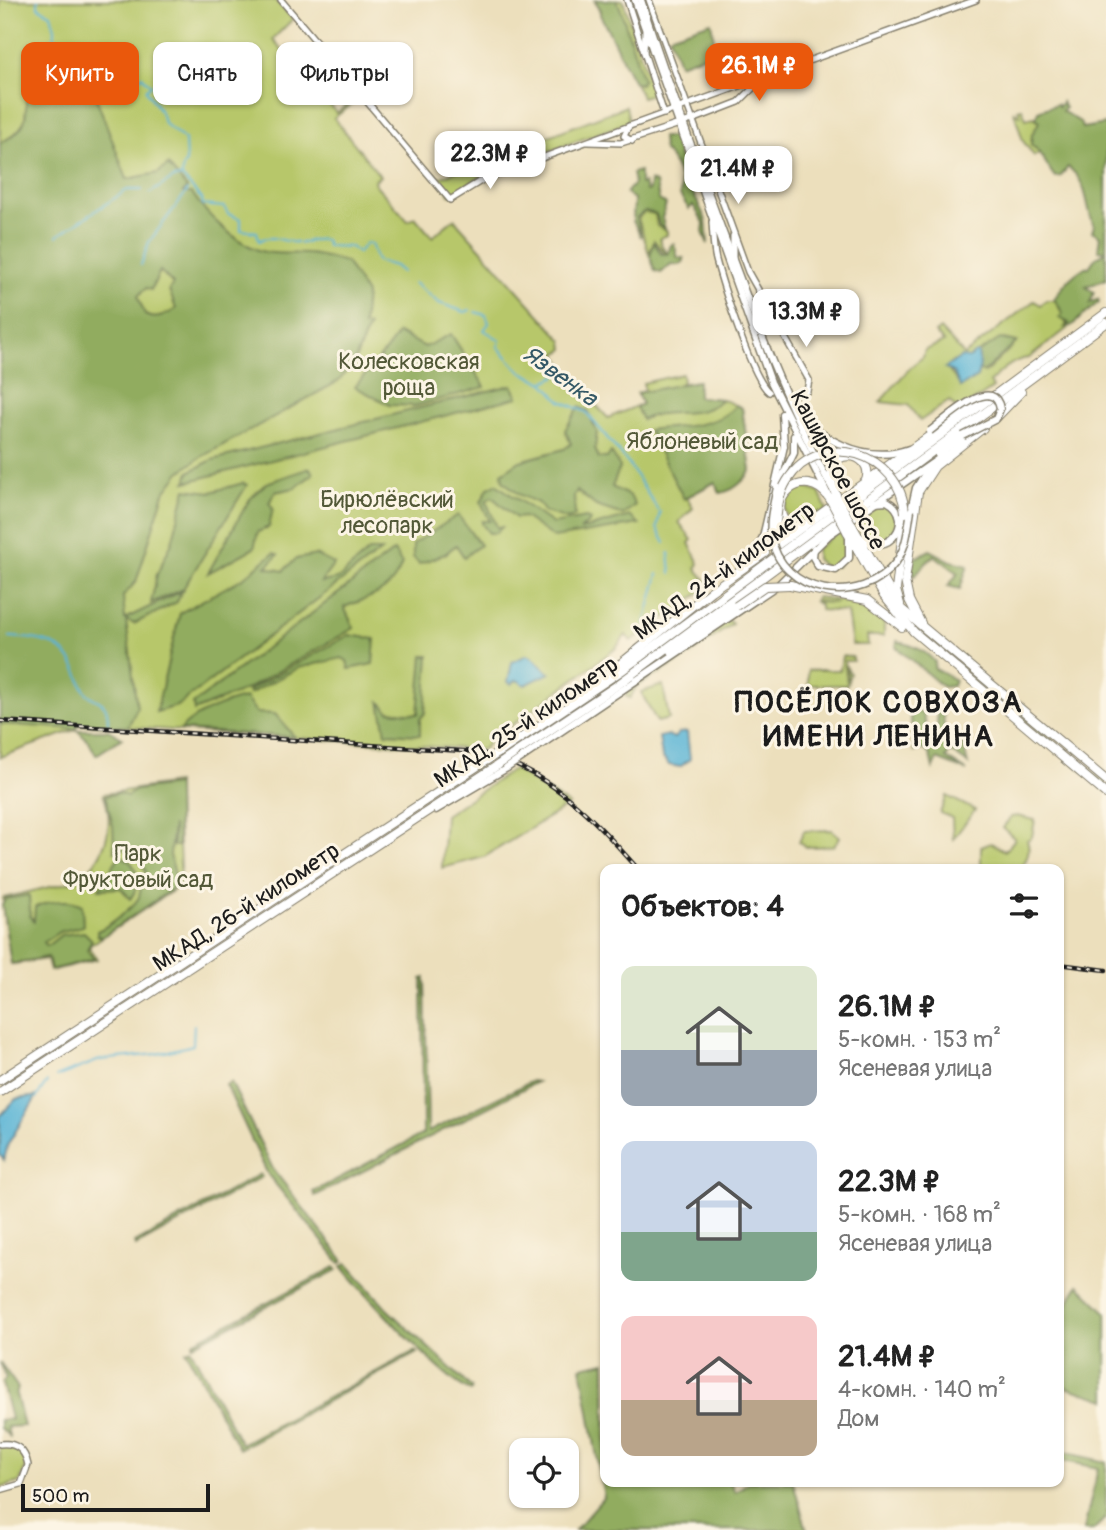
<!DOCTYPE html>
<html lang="ru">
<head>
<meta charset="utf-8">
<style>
  :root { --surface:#fff; --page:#f6f6f6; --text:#222; --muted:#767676; --accent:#ea580c }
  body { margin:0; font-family:Pangolin,sans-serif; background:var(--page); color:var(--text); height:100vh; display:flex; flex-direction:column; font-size:26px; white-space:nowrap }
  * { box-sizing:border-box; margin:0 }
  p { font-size:23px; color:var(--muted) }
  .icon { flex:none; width:38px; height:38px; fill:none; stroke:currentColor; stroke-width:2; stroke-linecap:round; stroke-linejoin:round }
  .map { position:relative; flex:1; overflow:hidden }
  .sheet { position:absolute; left:600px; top:864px; width:464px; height:623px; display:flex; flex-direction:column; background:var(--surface); border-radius:14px; box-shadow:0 2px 5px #0004 }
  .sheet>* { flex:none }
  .hud { position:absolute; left:21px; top:42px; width:474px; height:63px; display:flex; gap:14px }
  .tools { position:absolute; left:509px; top:1438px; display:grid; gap:14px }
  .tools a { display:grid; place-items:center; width:70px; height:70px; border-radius:14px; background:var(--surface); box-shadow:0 2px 5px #0004; font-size:35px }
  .scale { position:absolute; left:21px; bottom:18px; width:189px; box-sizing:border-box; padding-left:7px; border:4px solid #1c1c1c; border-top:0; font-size:19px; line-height:24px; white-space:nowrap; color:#1c1c1c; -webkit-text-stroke:5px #fcf5e5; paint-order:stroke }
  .price { position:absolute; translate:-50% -60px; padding:0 16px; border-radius:14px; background:#fff; color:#222; font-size:23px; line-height:46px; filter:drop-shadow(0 2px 4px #0008) }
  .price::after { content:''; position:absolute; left:50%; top:42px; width:21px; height:16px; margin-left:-10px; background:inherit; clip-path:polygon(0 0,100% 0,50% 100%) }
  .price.on { background:var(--accent); color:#fff }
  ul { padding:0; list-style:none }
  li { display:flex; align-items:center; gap:21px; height:175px; padding:0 21px }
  li span { display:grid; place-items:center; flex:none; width:196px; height:140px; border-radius:14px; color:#555 }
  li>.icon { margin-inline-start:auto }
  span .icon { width:84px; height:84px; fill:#fffc; stroke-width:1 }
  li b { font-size:30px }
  h2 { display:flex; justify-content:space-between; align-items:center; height:84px; padding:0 21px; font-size:30px }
  .pill { padding:0 24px; border-radius:14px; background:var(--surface); box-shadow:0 2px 5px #0004; font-size:24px; line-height:63px }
  .pill.on { background:var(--accent); color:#fff }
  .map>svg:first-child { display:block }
  .green { fill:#b7c76a; stroke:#6a7243; stroke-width:2; fill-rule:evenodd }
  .forest { fill:#91ac5e; stroke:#56643d; stroke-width:2; fill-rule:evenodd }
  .water { fill:#57b3d5; stroke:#3a6878; stroke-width:2 }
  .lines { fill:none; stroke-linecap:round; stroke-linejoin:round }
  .stream { stroke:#57b3d5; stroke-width:2 }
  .secondary-casing { stroke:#847e6c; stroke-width:8 }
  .primary-casing { stroke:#847e6c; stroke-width:9 }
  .highway-casing { stroke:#847e6c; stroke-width:10 }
  .secondary { stroke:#fff; stroke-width:5 }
  .primary { stroke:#fff; stroke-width:6 }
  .highway { stroke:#fff; stroke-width:8 }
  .rail-casing { stroke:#1c1c1c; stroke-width:4.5 }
  .rail { stroke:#fcf5e5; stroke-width:2; stroke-dasharray:5; stroke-linecap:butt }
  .primary-bridge-casing { stroke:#847e6c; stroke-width:9; stroke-linecap:butt }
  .highway-bridge-casing { stroke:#847e6c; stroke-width:10; stroke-linecap:butt }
  .primary-bridge { stroke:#fff; stroke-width:6 }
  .highway-bridge { stroke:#fff; stroke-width:8 }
  .labels { text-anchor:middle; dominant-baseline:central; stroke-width:6; stroke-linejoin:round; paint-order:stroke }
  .park-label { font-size:23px; fill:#525837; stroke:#fcf5e5 }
  .street-label { font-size:23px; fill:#1c1c1c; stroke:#fcf5e5 }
  .water-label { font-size:24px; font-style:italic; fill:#345866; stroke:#fcf5e5 }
  .district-label { font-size:30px; font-weight:bold; letter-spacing:2px; fill:#1c1c1c; stroke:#fcf5e5 }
</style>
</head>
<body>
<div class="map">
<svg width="1106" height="1530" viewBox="0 0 1106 1530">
  <rect width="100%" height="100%" fill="#fcf5e5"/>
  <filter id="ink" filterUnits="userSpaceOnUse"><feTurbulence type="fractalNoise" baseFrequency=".0143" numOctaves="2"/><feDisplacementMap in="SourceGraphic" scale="14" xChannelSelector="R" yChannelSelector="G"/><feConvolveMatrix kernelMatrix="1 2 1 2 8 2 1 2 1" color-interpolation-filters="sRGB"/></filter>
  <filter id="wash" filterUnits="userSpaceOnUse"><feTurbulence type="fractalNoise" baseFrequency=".00686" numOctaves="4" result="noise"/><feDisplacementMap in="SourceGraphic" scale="28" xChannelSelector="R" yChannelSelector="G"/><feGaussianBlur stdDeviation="1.57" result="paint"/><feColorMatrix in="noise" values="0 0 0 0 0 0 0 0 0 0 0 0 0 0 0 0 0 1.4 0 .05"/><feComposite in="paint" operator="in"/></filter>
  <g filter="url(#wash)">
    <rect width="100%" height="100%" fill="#ecdfbc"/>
    <!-- green -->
    <g class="green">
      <path d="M0,0h275l18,19 -20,20 64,74 20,-17 2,3 -25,19 46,58 -5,4 1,5 32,36 7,-4 17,20 22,-18 109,122 1,9 -8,4 26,36 26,28 34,-14 -5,-11 8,-2 -2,-8 39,-9 1,8 -5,2 20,-3v16l24,2 20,9 9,63c-8,11 -17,20 -31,22l-5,-11 -28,15 6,11 -14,14 13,18 -3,3 10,21 -3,4 14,18 -79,55 -5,-6 -11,14 -127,94 -5,7 -405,-26 -3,6 -75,27v-48l32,-509 18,-128 -7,-11c-4,6 -10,12 -13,19 -12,25 11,43 -30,63z"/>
      <polygon points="594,0 623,0 653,94 642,97"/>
      <polygon points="626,106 629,122 525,160 520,147"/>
      <polygon points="1022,108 1026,119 1034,117 1041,123 1035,142 1041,152 1034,156 1023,141 1014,112 1020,115 1018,109"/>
      <polygon points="512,148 517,163 480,177 451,195 437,179"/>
      <polygon points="644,212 655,214 657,226 667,231 667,235 660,238 662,247 667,252 663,252 654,240 649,254 638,218"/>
      <path d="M1046,300h10l12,28 -39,30c-16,1 -29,14 -39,24l3,6 -34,23 -10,-10 -29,20 -12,-16 -28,-3c12,-13 29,-36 43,-45l2,-7 19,-8 -9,-9 5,-4 24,26 70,-54 7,4zM1004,339l13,3 -32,31 -6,-4 -2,8 -19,5 -9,-11 3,-9 17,-4z"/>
      <polygon points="803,487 819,492 827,510 801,525 791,522 784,510 789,495"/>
      <path d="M882,503l14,9c2,19 -4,29 -24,30l-12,-11 -6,-12 20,-14z"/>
      <path d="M839,531c10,14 9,24 -3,36h-12l-8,-8v-10z"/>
      <path d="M817,597c27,4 46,6 67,26v13h-17l1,9h-16l-5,-33 -27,-2v-5l-5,-3 22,1 -23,-2z"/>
      <polygon points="727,619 732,624 684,659 636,687 630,698 625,696 626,692 694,646"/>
      <polygon points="936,646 1106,783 1106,790"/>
      <polygon points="842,656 853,657 853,661 844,661 847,683 847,668 850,673 847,685 808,685 808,670 840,670"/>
      <polygon points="663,685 669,719 657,722 641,692"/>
      <polygon points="514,769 569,805 484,857 442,868 445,815"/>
      <path d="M176,783l5,102 -92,61 8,13 -47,12 -3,-12 -34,5 -10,-66 72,-17c29,-19 42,-55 28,-87z"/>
      <polygon points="947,796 975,810 953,839 952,818 940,813"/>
      <path d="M1017,816l18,4 -3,17 -5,3c4,11 0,22 -9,30l-37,-2v-21l10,-4 14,8 10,-12 -12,-11 8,-11z"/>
      <polygon points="832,830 840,837 834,846 806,847 799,842 804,831"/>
      <polygon points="7,1444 20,1450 27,1463 20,1482 0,1488 0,1445"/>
    </g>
    <!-- forest -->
    <g class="forest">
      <path d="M595,0h20l5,7 23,73 -3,4 -6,-2c-13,-22 -21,-45 -34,-67l1,-5z"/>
      <polygon points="711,22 716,51 679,64 669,36"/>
      <path d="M43,60l7,12 17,4 27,16 33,87 31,-6 10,-8 19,23 -4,5h9c16,24 40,46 66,57 14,6 35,2 50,4 13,1 25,5 38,8l20,32 -3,32h6l-13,32 -17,23 -138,76 -21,15 -16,21 -28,89 -13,14 2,23 57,-28 -5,11 -43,22 -8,-4 11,88 -9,19 -50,-3 -2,5 -76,-5v-581c41,-20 18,-38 30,-63 3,-7 9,-14 13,-20zM160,271l13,13 -4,6 7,19c-10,6 -20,12 -31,6l-7,-19 8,-8 5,2z"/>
      <path d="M1062,102l3,6 -3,3 18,11 2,6 24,-4v127l-8,-1 2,-14 -8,-5 2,-5c-9,-21 -5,-43 -26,-59l-7,9 -6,1c-8,-9 -13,-26 -24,-32l1,-11 8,-13 -4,-2 2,-8 19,-7 2,3z"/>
      <path d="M662,137h11l2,5 11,36 20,42 2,24 -5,-12 1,-9 -11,-18 -4,4 -9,-14c4,-14 -7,-36 -17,-45z"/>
      <polygon points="640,171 640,184 644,183 646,191 649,190 650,181 656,183 659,200 666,204 662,218 665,229 659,225 656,214 645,211 637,217 641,237 633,221 634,199 626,193 634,184 632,173"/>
      <polygon points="654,242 661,254 668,254 671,244 674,244 678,258 684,258 684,261 680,265 671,264 661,273 655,271 650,256"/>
      <path d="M1106,252v27l-20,8 8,5 -4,11 8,-4 1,3 -28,24 -6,1 4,-4 -10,-5 4,-5 -9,-14c10,-14 14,-21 31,-32h4l7,-10z"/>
      <path d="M398,333l27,14 26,-13 34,53 -70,19 -25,-1 -35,-18c14,-19 31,-33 43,-54z"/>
      <polygon points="1000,339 1017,342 983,372 979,369 978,353"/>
      <path d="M698,381v16l24,2c-23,23 -57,7 -80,21l-6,-13 6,-3 -5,-11z"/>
      <polygon points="512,385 518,397 186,482 189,472 212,460"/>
      <path d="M736,405l6,3 9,63c-8,11 -17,20 -31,22l-5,-11 -31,17 -36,-69c27,-4 69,-1 88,-25z"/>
      <polygon points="579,407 588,411 597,432 595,449 599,458 607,458 611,452 620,467 612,487 630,496 635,505 623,515 596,506 577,491 574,495 575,516 568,519 545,512 538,503 520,495 503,481 502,473 520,461 564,449 571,444 565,430"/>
      <polygon points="310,468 313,474 295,488 275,492 269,503 273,508 269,527 258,532 254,548 208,573 249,500 266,483"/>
      <polygon points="243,483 247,485 183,589 151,603 157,574 172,542 186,489 211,492"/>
      <polygon points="496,484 553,524 586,518 591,520 580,530 630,516 639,524 554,538 524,517 516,518 492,497 486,501 497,527 502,527 496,533 489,533 482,524 482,521 490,521 481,502 488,488"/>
      <polygon points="458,515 480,545 464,557 456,545 445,554 419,564 413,557 413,544"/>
      <polygon points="930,550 951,561 968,565 960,589 948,586 958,573 934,555 914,576 912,574 913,559"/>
      <polygon points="369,551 381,551 177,706 156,712 180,613 243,578 274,553 278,555 266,567 283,571 296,559 316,555 334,564 321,582 338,579"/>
      <path d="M394,551l8,13c-11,30 -29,32 -58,43l10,21 -107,61 -53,22 -1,-7z"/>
      <polygon points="349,635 375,639 373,664 349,669 347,661 342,658 298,668 249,694 248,691"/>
      <path d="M897,641c15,5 26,7 38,21l-1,6 21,12 -2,6 -10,1 -47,-40z"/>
      <polygon points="423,656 429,656 425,713 420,719 420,735 386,733 380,702 389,711 418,714"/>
      <path d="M245,698l12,15 18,1 20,23 -114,-7c8,-14 47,-29 64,-32z"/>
      <polygon points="938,706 943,712 945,742 955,750 963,744 968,764 950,751 946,758 967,771 937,759 933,768 930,755 924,749 914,752 910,710 923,713 927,730 932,731 937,728"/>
      <polygon points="77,730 108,730 122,738 96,755 89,742"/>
      <path d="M177,785l1,61h-5v-21l-3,30 8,30 -76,52 -5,-2v-4c11,-4 35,-23 41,-32 4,-7 1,-16 8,-27l-7,-14 -13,-9 -12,2 -1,-25 -8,-30 14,-3 8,3 9,-6z"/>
      <path d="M123,857c17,8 18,29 7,42l-9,-11 -22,1 19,-31z"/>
      <path d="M29,895l1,21 4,5 1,-14c13,-6 36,-9 47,-2l1,21 -24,6 -15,10 3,4 14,-11 23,-3 8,8 -5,10 7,9 -43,11 -3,-13 -37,7 -9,-59 4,-6z"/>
      <polygon points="425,978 428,1132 532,1081 537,1082 315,1196 313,1192 423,1134 422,979"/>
      <polygon points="231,1082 273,1169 344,1261 340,1263 268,1175 226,1085"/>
      <polygon points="260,1174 262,1177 136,1246 135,1243"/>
      <path d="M347,1263l42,48 83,77 -1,3c-27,-10 -108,-99 -129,-125z"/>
      <polygon points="335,1267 337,1270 193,1345 193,1342"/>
      <polygon points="1078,1285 1106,1312 1106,1400 1059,1385 1059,1318"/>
      <polygon points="191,1349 241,1444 415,1351 417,1353 239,1449 186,1351"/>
      <polygon points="0,1362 18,1388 16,1394 24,1426 7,1427 9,1436 0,1428 0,1420 11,1419 2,1383 6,1378"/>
      <polygon points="605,1362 606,1482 730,1482 735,1492 749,1482 793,1482 807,1530 575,1530 604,1497 581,1367"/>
      <polygon points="1059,1451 1106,1462 1106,1518 1093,1530 1084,1530 1098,1468 1059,1460"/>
    </g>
    <!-- water -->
    <g class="water">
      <polygon points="975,353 978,353 980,365 977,377 960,387 954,373 945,368 961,357 969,358"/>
      <path d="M527,655c11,3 13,13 23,18l-25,12 -8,-5 -6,4 -3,-2 4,-20z"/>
      <polygon points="687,732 690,759 680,767 669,765 662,757 659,737 668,735 674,738 679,733"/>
      <polygon points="37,1096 8,1144 4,1160 0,1155 0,1116 16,1099"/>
    </g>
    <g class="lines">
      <!-- stream -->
      <g class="stream">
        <path d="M38,0v7l13,7 4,15 -1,18 6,8 13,2 18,11 16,3 20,14 15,-9 9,9 -5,5c6,11 16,19 18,33l21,17 1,23 -3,3 -1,11 20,22 1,6 21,2 4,7 13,5v11l16,2 2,9c12,-8 29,3 42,2 10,-2 14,-5 25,-3l1,6 24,1 7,6 8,-10 5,1 6,17 18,5 7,6"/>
        <polyline points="31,75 54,46"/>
        <polyline points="150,193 174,178 182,177"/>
        <polyline points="57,236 127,190 142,190"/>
        <polyline points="141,265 149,242 188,190"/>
        <polyline points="414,283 439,303 465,312 470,310"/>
        <polyline points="475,312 486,315 489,323 484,330 500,340 498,347 520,371 544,383 561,401 586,412 628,463 658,510"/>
        <polyline points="558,374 563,370"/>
        <polyline points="545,382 556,376"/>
        <polyline points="660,512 657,528 665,543"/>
        <polyline points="669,553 671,573"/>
        <polyline points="653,630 645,624 658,574"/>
        <path d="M10,637c31,2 52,3 67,34 3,6 4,14 8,20 11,14 23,5 23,32"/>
        <polyline points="56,1077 100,1060 157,1054 193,1045 194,1025"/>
        <polyline points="36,1098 47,1082"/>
      </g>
    </g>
  </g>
  <g filter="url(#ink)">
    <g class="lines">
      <!-- secondary casing -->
      <g class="secondary-casing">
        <g id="secondary">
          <polyline points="281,0 450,200 484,179 976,0"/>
          <polyline points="627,0 664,114"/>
          <polyline points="649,0 748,272 809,380 807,391 795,394"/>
          <polyline points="644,52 645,31"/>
          <polyline points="629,126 624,136 632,141"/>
          <polyline points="588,142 621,143 695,119 739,102 761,80"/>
          <polyline points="699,161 712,178"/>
          <path d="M712,222c1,13 1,26 4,38 6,23 37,121 53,132"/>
          <polyline points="733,236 733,258"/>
          <path d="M0,1444c16,-2 25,6 28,21l-7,19 -21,6"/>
        </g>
      </g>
      <!-- primary casing -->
      <g class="primary-casing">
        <g id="primary">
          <polyline points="635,0 771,382 827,493"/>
          <path d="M641,0c25,78 53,154 81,230 33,90 64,175 110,258"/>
          <path d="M790,402c25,36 75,63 119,47"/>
          <polyline points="938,455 963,436"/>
          <polyline points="777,487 794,453 794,436"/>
          <polyline points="911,510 916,488 929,468"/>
          <path d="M861,537c26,24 57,-19 26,-36l-13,1"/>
          <polyline points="814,548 813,557 818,566 836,570 849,558 849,538"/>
          <polyline points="750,561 763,537 784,446 782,414"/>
          <polyline points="523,757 779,584 829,535 944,455"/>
          <polyline points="436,810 507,768"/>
        </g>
      </g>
      <!-- highway casing -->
      <g class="highway-casing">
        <g id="highway">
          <polyline points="996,418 1021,392"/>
          <path d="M836,495c-22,-53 44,-46 29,-12"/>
          <path d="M803,527l-13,-1c-29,-23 14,-65 40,-27"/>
          <polyline points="853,527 899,607 1106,780"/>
          <polyline points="847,531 884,596 914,632 1106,794"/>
          <polyline points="776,546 981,399"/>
          <polyline points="790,585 867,600 902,627"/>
          <polyline points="900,604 896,590 905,513"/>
          <polyline points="921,623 909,600 905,581 918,492 935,466 983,428"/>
          <polyline points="672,651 736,606"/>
          <polyline points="599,681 711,591 765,553"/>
          <polyline points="503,750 621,671 1106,313"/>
          <polyline points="514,754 616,686 1106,323"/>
          <polyline points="0,1080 487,760"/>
          <polyline points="0,1092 498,765"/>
        </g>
      </g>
      <!-- secondary -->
      <use href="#secondary" class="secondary"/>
      <!-- primary -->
      <use href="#primary" class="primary"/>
      <!-- highway -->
      <use href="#highway" class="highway"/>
      <!-- rail casing -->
      <g class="rail-casing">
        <g id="rail">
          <path d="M0,721l478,31c72,18 114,65 161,118"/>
          <polyline points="1059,964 1106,970"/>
        </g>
      </g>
      <!-- rail -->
      <use href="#rail" class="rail"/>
      <!-- primary-bridge casing -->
      <g class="primary-bridge-casing">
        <g id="primary-bridge">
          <path d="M930,431c14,-10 64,-59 70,-22l-4,10 -33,17"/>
          <path d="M777,487c-3,16 -8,32 -6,48 9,61 91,73 125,27 11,-15 12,-34 15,-52"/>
          <polyline points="507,768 523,757"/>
        </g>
      </g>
      <!-- highway-bridge casing -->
      <g class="highway-bridge-casing">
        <g id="highway-bridge">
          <polyline points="836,495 853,527"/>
          <polyline points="830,499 847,531"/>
          <path d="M775,533c2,-18 2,-36 12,-52 34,-54 114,-28 118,32"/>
          <polyline points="736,606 765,586 790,585"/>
          <polyline points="487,760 503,750"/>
          <polyline points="498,765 514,754"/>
        </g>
      </g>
      <!-- primary-bridge -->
      <use href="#primary-bridge" class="primary-bridge"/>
      <!-- highway-bridge -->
      <use href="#highway-bridge" class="highway-bridge"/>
    </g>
  </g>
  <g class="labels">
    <!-- park labels -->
    <g class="park-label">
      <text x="409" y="361">Колесковская<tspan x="409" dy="26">роща</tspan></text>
      <text x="702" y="441">Яблоневый сад</text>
      <text x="387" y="499">Бирюлёвский<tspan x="387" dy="26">лесопарк</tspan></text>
      <text x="138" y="853">Парк<tspan x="138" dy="26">Фруктовый сад</tspan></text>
    </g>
    <!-- street labels -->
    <g class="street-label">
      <text transform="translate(838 470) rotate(62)">Каширское шоссе</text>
      <text transform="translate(724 571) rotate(-36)">МКАД, 24-й километр</text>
      <text transform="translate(526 722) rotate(-34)">МКАД, 25-й километр</text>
      <text transform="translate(246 907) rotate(-33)">МКАД, 26-й километр</text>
    </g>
    <!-- water labels -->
    <g class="water-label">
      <text transform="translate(560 376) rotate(36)">Язвенка</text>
    </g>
    <!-- district labels -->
    <g class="district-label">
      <text x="879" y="702">ПОСЁЛОК СОВХОЗА<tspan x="879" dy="34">ИМЕНИ ЛЕНИНА</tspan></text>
    </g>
  </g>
</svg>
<div class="tools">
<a><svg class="icon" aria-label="locate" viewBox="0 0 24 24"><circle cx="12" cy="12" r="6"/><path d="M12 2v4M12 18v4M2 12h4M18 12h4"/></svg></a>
</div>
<div class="scale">500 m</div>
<b class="price on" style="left:759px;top:103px">26.1M ₽</b>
<b class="price" style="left:490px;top:191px">22.3M ₽</b>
<b class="price" style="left:738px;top:206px">21.4M ₽</b>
<b class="price" style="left:806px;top:349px">13.3M ₽</b>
<div class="hud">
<a class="pill on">Купить</a>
<a class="pill">Снять</a>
<a class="pill">Фильтры</a>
</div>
<section class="sheet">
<h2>Объектов: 4<svg class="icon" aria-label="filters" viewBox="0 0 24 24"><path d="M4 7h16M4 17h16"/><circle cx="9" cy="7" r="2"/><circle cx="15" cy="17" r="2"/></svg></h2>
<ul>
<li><span style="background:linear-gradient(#dfe7d0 60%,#9aa5b1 0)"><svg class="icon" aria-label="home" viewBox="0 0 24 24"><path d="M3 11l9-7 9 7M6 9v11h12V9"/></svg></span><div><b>26.1M ₽</b><p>5-комн. · 153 m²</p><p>Ясеневая улица</p></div></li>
<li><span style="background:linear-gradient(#c9d6e8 65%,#7fa58c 0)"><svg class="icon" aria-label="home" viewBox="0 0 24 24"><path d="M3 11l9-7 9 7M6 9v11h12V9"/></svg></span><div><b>22.3M ₽</b><p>5-комн. · 168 m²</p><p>Ясеневая улица</p></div></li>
<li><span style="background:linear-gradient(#f6c9c9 60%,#b9a48a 0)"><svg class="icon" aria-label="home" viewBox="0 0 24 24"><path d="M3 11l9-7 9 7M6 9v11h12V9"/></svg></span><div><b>21.4M ₽</b><p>4-комн. · 140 m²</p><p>Дом</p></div></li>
</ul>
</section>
</div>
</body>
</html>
